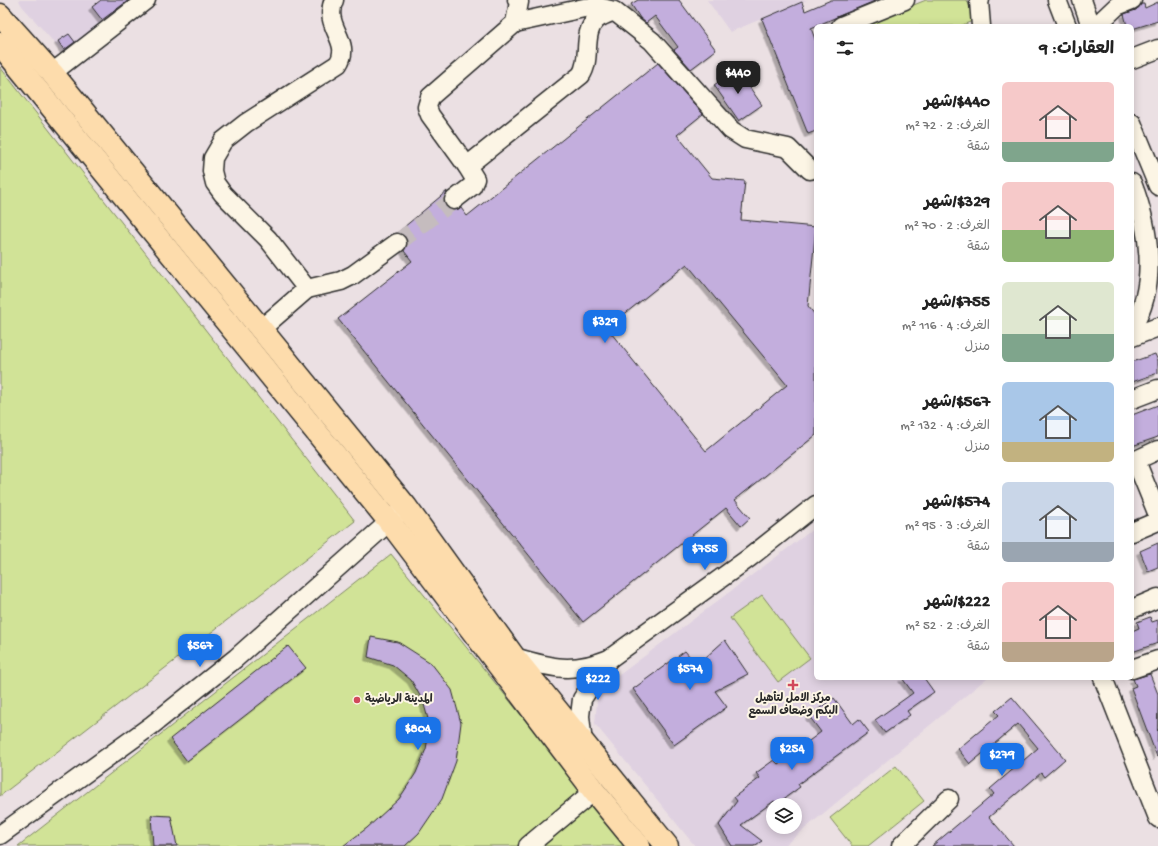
<!DOCTYPE html>
<html lang="ar">
<head>
<meta charset="utf-8">
<style>
  :root { --surface:#fff; --page:#f6f6f6; --text:#222; --muted:#767676; --accent:#1a73e8 }
  body { margin:0; font-family:"Gochi Hand","Playpen Sans Arabic",sans-serif; background:var(--page); color:var(--text); direction:rtl; height:100vh; display:flex; flex-direction:column; font-size:15px; white-space:nowrap }
  * { box-sizing:border-box; margin:0 }
  p { font-size:13px; color:var(--muted) }
  .icon { flex:none; width:22px; height:22px; fill:none; stroke:currentColor; stroke-width:2; stroke-linecap:round; stroke-linejoin:round }
  .map { position:relative; flex:1; overflow:hidden; direction:ltr }
  .sheet { position:absolute; left:814px; top:24px; width:320px; height:656px; display:flex; flex-direction:column; background:var(--surface); border-radius:6px; box-shadow:0 2px 10px #0003; direction:rtl }
  .sheet>* { flex:none }
  .tools { position:absolute; left:766px; top:798px; display:grid; gap:8px }
  .tools a { display:grid; place-items:center; width:36px; height:36px; border-radius:50%; background:var(--surface); box-shadow:0 2px 10px #0003; font-size:20px }
  .price { position:absolute; translate:-50% -34px; padding:0 9px; border-radius:8px; background:var(--accent); color:#fff; font-size:13px; line-height:26px; filter:drop-shadow(0 1px 2px #0008) }
  .price::after { content:''; position:absolute; left:50%; top:24px; width:12px; height:9px; margin-left:-6px; background:inherit; clip-path:polygon(0 0,100% 0,50% 100%) }
  .price.on { background:#222; color:#fff }
  ul { padding:0; list-style:none }
  li { display:flex; align-items:center; gap:12px; height:100px; padding:0 20px }
  li span { display:grid; place-items:center; flex:none; width:112px; height:80px; border-radius:6px; color:#555 }
  li>.icon { margin-inline-start:auto }
  span .icon { width:48px; height:48px; fill:#fffc; stroke-width:1 }
  li b { font-size:17px }
  h2 { display:flex; justify-content:space-between; align-items:center; height:48px; padding:0 20px; font-size:17px }
  .map>svg:first-child { display:block }
  .built { fill:#dfd1e1; fill-rule:evenodd }
  .green { fill:#d1e397; stroke:#7e8761 }
  .building { fill:#c3aedd; stroke:#2b2b2b; fill-rule:evenodd; filter:url(#shadow) }
  .lines { fill:none; stroke-linecap:round; stroke-linejoin:round }
  .minor-tunnel { stroke:#c5bcbe; stroke-width:18; stroke-dasharray:18 9; stroke-linecap:butt }
  .minor-casing { stroke:#2b2b2b; stroke-width:21 }
  .highway-casing { stroke:#2b2b2b; stroke-width:25 }
  .minor { stroke:#fcf5e5; stroke-width:18 }
  .highway { stroke:#fddcac; stroke-width:22 }
  .poi-dot { fill:#d1495b; stroke:#fcf5e5; stroke-width:1.5 }
  .labels { text-anchor:middle; dominant-baseline:central; stroke-width:4; stroke-linejoin:round; paint-order:stroke }
  .poi-label { font-size:11px; font-weight:bold; fill:#2b2b2b; stroke:#fcf5e5 }
</style>
</head>
<body>
<div class="map">
<svg width="1158" height="846" viewBox="0 0 1158 846">
  <defs>
    <filter id="shadow"><feDropShadow dx="-3.5" dy="3.5" stdDeviation="0" flood-color="#0004"/></filter>
  </defs>
  <rect width="100%" height="100%" fill="#ebe0e3"/>
  <filter id="ink" filterUnits="userSpaceOnUse"><feTurbulence type="fractalNoise" baseFrequency=".025" numOctaves="2"/><feDisplacementMap in="SourceGraphic" scale="8" xChannelSelector="R" yChannelSelector="G"/><feConvolveMatrix kernelMatrix="1 2 1 2 8 2 1 2 1" color-interpolation-filters="sRGB"/></filter>
  <g filter="url(#ink)">
    <!-- built -->
    <g class="built">
      <polygon points="19,0 135,0 64,54 22,6"/>
      <polygon points="707,0 807,0 730,32"/>
      <path d="M816,527v151h171l-203,168h-89l-100,-122 3,-33zM773,805h22v22h-22z"/>
    </g>
    <!-- green -->
    <g class="green">
      <polygon points="926,0 967,0 975,20 960,26 862,26"/>
      <polygon points="0,67 355,521 0,796"/>
      <polygon points="391,554 627,846 18,846"/>
      <polygon points="762,595 810,658 778,682 730,618"/>
      <polygon points="896,766 924,801 868,846 852,846 830,818"/>
    </g>
    <!-- building -->
    <g class="building">
      <polygon points="101,0 129,0 102,20 92,7"/>
      <polygon points="638,0 679,0 716,50 691,69 674,50 678,47 655,16 646,23 640,18 631,4"/>
      <polygon points="831,0 877,0 811,28 816,42 816,131 808,134 762,19 802,2 805,11"/>
      <polygon points="1158,2 1158,21 1132,29 1132,26 1127,26 1124,14 1136,10 1141,4 1144,4 1145,8"/>
      <polygon points="69,34 75,42 64,50 58,41"/>
      <path d="M658,63l45,51 -26,21 35,43 33,3 -4,39 75,7 -8,79 8,10v119l-81,65 15,18 -9,8 -15,-18 -143,114 -245,-303 74,-58 -8,-10 3,-9 -1,-5 -9,-4 50,-42 -3,10 2,6 9,3 6,-2 6,8zM687,264l100,121 -81,66 -99,-123z"/>
      <polygon points="737,69 762,105 739,121 714,85"/>
      <polygon points="1155,354 1158,361 1158,373 1132,382 1132,362"/>
      <polygon points="1158,405 1158,437 1132,446 1132,415"/>
      <polygon points="1158,543 1158,567 1148,571 1140,551"/>
      <polygon points="1150,617 1152,622 1158,620 1158,643 1132,652 1132,631 1139,628 1137,622"/>
      <polygon points="371,637 398,642 431,663 452,690 461,723 456,761 442,799 419,833 405,846 343,846 367,828 399,799 416,773 426,749 430,726 423,701 411,680 393,665 368,657"/>
      <polygon points="725,640 748,674 715,691 727,707 674,745 633,689 685,651 696,664 705,658"/>
      <polygon points="288,646 306,668 187,761 170,739"/>
      <polygon points="1150,674 1158,694 1157,757 1131,688 1136,686 1133,679"/>
      <polygon points="902,678 924,678 934,692 907,711 910,715 885,733 875,720 913,693"/>
      <polygon points="1012,697 1065,759 1044,777 1041,773 989,817 1014,846 932,846 994,794 990,789 1038,748 1018,724 970,764 958,749 999,715 995,711"/>
      <polygon points="834,698 853,724 859,719 869,732 798,784 800,787 778,803 774,801 741,825 762,841 754,846 732,846 719,825 737,801 734,797 760,778 756,773 774,760 778,764 821,732 809,716"/>
      <polygon points="151,815 171,816 177,846 153,846"/>
    </g>
    <g class="lines">
      <!-- minor-tunnel -->
      <polyline class="minor-tunnel" points="397,243 454,200"/>
      <!-- minor casing -->
      <g class="minor-casing">
        <g id="minor">
          <polyline points="980,0 979,1 981,26"/>
          <polyline points="1057,0 1067,26"/>
          <polyline points="1082,0 1091,26"/>
          <polyline points="515,23 584,8 598,7 614,11"/>
          <polyline points="841,26 905,0"/>
          <polyline points="1096,26 1117,6 1132,0"/>
          <polyline points="1132,59 1158,49"/>
          <polyline points="52,73 146,0"/>
          <polyline points="1132,123 1158,186"/>
          <polyline points="467,166 430,115 427,107 430,97 515,23 519,2 517,0"/>
          <path d="M1132,183c18,46 26,102 0,145"/>
          <path d="M454,200l18,-14 3,-7 -8,-13 114,-91c11,-16 0,-42 16,-56 4,-3 12,-6 17,-8l38,30 79,89 14,9 43,9 22,22"/>
          <polyline points="307,289 341,281 353,275 397,243"/>
          <path d="M261,329l46,-40 -39,-50 -45,-45 -8,-11 -3,-12 1,-13 10,-17 23,-18 92,-59c15,-23 -16,-37 -4,-64"/>
          <polyline points="1132,337 1158,327"/>
          <polyline points="1132,399 1158,389"/>
          <polyline points="1136,461 1158,515"/>
          <polyline points="1132,462 1158,450"/>
          <polyline points="1132,532 1158,521"/>
          <polyline points="1132,609 1158,598"/>
          <path d="M514,657c38,11 57,17 95,2l140,-101 67,-53"/>
          <polyline points="1132,669 1158,660"/>
          <polyline points="1103,678 1158,818"/>
          <polyline points="583,744 580,716 582,699 609,659"/>
          <polyline points="0,835 152,725 236,658 399,513"/>
          <polyline points="528,846 594,791"/>
          <polyline points="901,846 949,799"/>
        </g>
      </g>
      <!-- highway casing -->
      <g class="highway-casing">
        <g id="highway">
          <polyline points="0,15 52,73 406,507 514,657 667,846"/>
          <polyline points="0,44 389,521 594,791 639,846"/>
        </g>
      </g>
      <!-- minor -->
      <use href="#minor" class="minor"/>
      <!-- highway -->
      <use href="#highway" class="highway"/>
    </g>
  </g>
  <!-- markers -->
  <g class="poi-dot">
    <path d="M791 679h4v4h4v4h-4v4h-4v-4h-4v-4h4z"/>
    <circle cx="357" cy="700" r="4"/>
  </g>
  <g class="labels">
    <!-- poi labels -->
    <g class="poi-label">
      <text x="793" y="699">مركز الامل لتأهيل<tspan x="793" dy="13">البكم وضعاف السمع</tspan></text>
      <text x="365" y="700" text-anchor="start">المدينة الرياضية</text>
    </g>
  </g>
</svg>
<div class="tools">
<a><svg class="icon" aria-label="layers" viewBox="0 0 24 24"><path d="M12 4l9 5-9 5-9-5zM3 14l9 5 9-5"/></svg></a>
</div>
<b class="price on" style="left:738px;top:95px">$440</b>
<b class="price" style="left:605px;top:344px">$329</b>
<b class="price" style="left:705px;top:571px">$755</b>
<b class="price" style="left:200px;top:668px">$567</b>
<b class="price" style="left:690px;top:691px">$574</b>
<b class="price" style="left:598px;top:701px">$222</b>
<b class="price" style="left:418px;top:751px">$804</b>
<b class="price" style="left:792px;top:771px">$254</b>
<b class="price" style="left:1002px;top:777px">$279</b>
<section class="sheet">
<h2>العقارات: 9<svg class="icon" aria-label="filters" viewBox="0 0 24 24"><path d="M4 7h16M4 17h16"/><circle cx="9" cy="7" r="2"/><circle cx="15" cy="17" r="2"/></svg></h2>
<ul>
<li><span style="background:linear-gradient(#f6c9c9 75%,#7fa58c 0)"><svg class="icon" aria-label="home" viewBox="0 0 24 24"><path d="M3 11l9-7 9 7M6 9v11h12V9"/></svg></span><div><b>$440/شهر</b><p>الغرف: 2 · 72 m²</p><p>شقة</p></div></li>
<li><span style="background:linear-gradient(#f6c9c9 60%,#8fb573 0)"><svg class="icon" aria-label="home" viewBox="0 0 24 24"><path d="M3 11l9-7 9 7M6 9v11h12V9"/></svg></span><div><b>$329/شهر</b><p>الغرف: 2 · 70 m²</p><p>شقة</p></div></li>
<li><span style="background:linear-gradient(#dfe7d0 65%,#7fa58c 0)"><svg class="icon" aria-label="home" viewBox="0 0 24 24"><path d="M3 11l9-7 9 7M6 9v11h12V9"/></svg></span><div><b>$755/شهر</b><p>الغرف: 4 · 116 m²</p><p>منزل</p></div></li>
<li><span style="background:linear-gradient(#a9c7e8 75%,#c2b280 0)"><svg class="icon" aria-label="home" viewBox="0 0 24 24"><path d="M3 11l9-7 9 7M6 9v11h12V9"/></svg></span><div><b>$567/شهر</b><p>الغرف: 4 · 132 m²</p><p>منزل</p></div></li>
<li><span style="background:linear-gradient(#c9d6e8 75%,#9aa5b1 0)"><svg class="icon" aria-label="home" viewBox="0 0 24 24"><path d="M3 11l9-7 9 7M6 9v11h12V9"/></svg></span><div><b>$574/شهر</b><p>الغرف: 3 · 95 m²</p><p>شقة</p></div></li>
<li><span style="background:linear-gradient(#f6c9c9 75%,#b9a48a 0)"><svg class="icon" aria-label="home" viewBox="0 0 24 24"><path d="M3 11l9-7 9 7M6 9v11h12V9"/></svg></span><div><b>$222/شهر</b><p>الغرف: 2 · 52 m²</p><p>شقة</p></div></li>
</ul>
</section>
</div>
</body>
</html>
